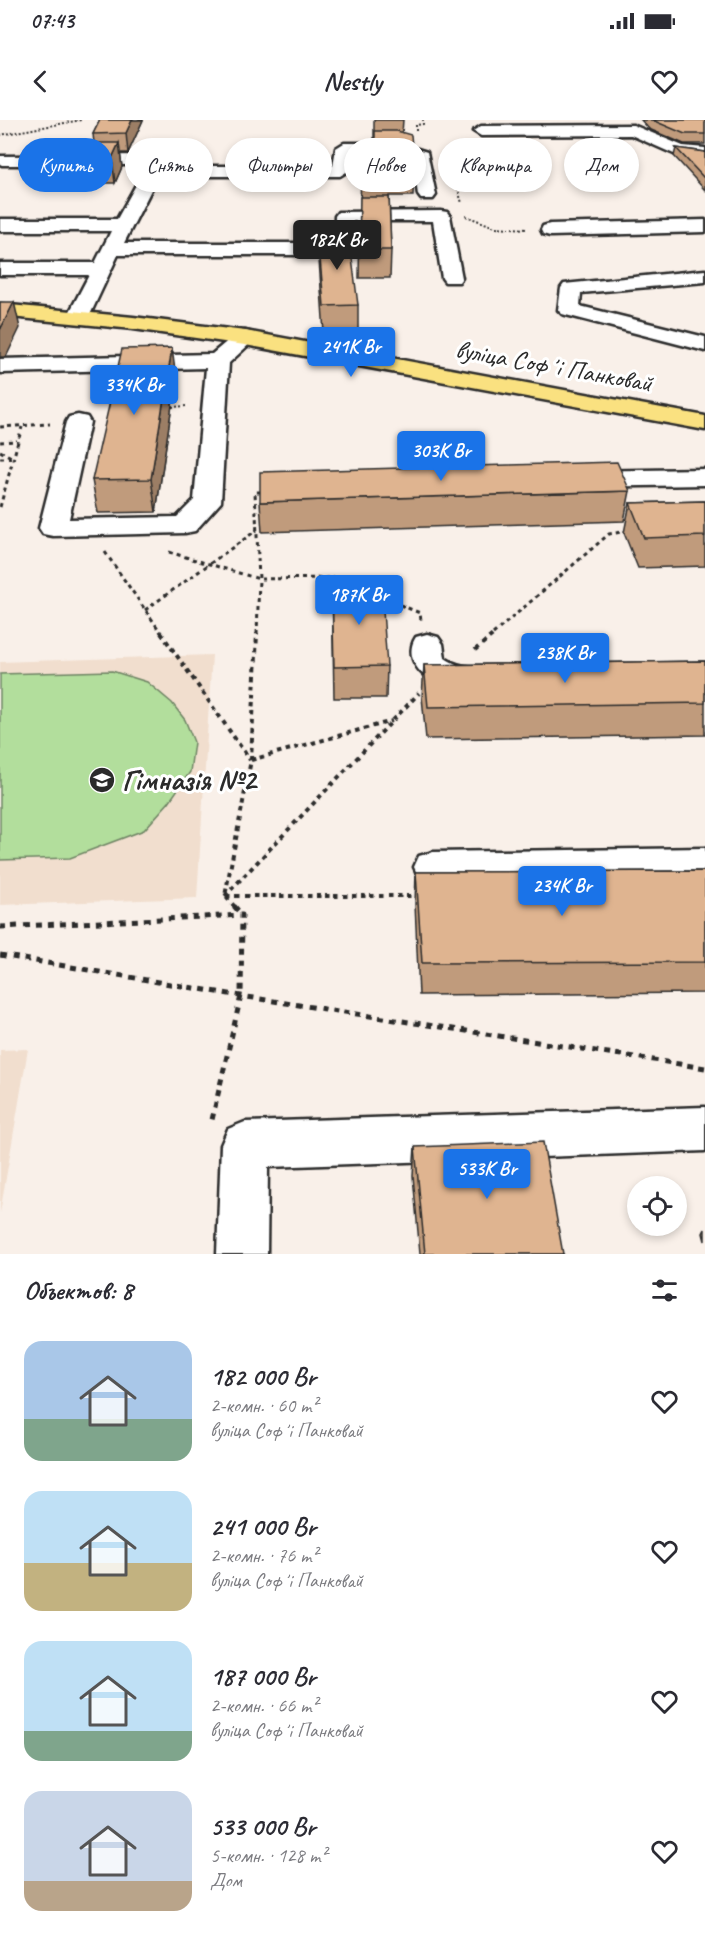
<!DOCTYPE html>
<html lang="ru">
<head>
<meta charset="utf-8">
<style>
  :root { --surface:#fff; --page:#f7f7f7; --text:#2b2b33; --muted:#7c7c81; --accent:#1a73e8 }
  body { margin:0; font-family:Caveat,sans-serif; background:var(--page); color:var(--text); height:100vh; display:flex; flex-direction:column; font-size:22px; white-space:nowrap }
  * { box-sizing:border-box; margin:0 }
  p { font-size:20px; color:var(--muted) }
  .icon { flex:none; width:33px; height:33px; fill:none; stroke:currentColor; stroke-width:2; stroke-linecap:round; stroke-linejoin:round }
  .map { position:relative; height:1134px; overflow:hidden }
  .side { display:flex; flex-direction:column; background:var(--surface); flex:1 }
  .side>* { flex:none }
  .banner { position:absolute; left:18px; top:18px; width:669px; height:54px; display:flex; gap:12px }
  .tools { position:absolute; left:627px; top:1056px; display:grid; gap:12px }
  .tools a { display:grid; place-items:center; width:60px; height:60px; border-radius:50%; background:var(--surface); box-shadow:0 3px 9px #0003; font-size:30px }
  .price { position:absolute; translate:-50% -51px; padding:0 14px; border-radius:6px; background:var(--accent); color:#fff; font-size:20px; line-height:39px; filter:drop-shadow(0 2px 3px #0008) }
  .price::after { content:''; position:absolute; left:50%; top:36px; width:18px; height:14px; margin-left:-9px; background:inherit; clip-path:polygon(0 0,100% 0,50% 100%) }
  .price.active { background:#222; color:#fff }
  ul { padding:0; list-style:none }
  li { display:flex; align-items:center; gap:18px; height:150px; padding:0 24px }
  li span { display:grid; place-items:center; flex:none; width:168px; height:120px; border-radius:18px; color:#555 }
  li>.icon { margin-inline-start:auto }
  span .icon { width:72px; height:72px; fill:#fffc; stroke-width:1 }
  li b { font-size:26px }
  h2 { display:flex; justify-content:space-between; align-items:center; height:72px; padding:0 24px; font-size:26px }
  .tag { padding:0 21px; border-radius:27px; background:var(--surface); box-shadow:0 3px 9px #0003; font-size:21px; line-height:54px }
  .tag.active { background:var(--accent); color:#fff }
  .status { display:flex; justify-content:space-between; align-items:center; height:42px; padding:0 30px; background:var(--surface); direction:ltr }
  .status svg { height:16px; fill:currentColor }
  header { display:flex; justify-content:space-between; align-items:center; height:78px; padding:0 24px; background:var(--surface); font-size:27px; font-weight:600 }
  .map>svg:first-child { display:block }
  .built { fill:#f1dece }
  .green { fill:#b2de9c; stroke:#6e8464; stroke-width:1.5 }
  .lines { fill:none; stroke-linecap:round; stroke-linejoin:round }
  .minor-casing { stroke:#2b2b2b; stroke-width:5 }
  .major-casing { stroke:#2b2b2b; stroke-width:5 }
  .path-far3 { stroke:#2b2b2b; stroke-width:2; stroke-dasharray:2 2; stroke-linecap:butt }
  .path-far2 { stroke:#2b2b2b; stroke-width:3; stroke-dasharray:4 4; stroke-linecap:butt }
  .path-far1 { stroke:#2b2b2b; stroke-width:4; stroke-dasharray:4.5 4.5; stroke-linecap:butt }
  .path { stroke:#2b2b2b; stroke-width:5; stroke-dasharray:6 6; stroke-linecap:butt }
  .minor { fill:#fff; fill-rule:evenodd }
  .major { fill:#fae180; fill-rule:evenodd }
  .wall { fill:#c09b7c; stroke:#2b2b2b; stroke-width:1.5 }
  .shaded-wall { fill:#9c7e65; stroke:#2b2b2b; stroke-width:1.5 }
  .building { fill:#dfb490; stroke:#2b2b2b; stroke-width:1.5 }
  .labels { text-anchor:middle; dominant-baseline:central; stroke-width:6; stroke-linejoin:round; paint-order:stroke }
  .far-street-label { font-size:26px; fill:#2b2b2b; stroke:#fff }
  .poi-label { font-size:30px; font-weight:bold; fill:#2b2b2b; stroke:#fff; text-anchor:start }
</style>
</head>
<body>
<div class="status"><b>07:43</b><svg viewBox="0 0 49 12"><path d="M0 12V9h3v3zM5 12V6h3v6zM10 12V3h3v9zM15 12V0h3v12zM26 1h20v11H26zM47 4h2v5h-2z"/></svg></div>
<header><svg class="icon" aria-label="back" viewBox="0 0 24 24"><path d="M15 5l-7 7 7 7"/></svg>Nestly<svg class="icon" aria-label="heart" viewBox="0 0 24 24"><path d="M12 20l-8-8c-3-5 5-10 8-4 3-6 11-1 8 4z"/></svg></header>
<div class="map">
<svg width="705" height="1134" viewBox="0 0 705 1134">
  <rect width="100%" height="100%" fill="#f9f0e9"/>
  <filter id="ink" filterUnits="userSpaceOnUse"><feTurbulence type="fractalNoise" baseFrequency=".0167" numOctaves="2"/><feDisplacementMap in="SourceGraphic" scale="12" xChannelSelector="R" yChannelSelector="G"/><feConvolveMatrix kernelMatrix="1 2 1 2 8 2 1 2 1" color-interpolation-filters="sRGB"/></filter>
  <g filter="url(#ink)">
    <!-- built -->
    <g class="built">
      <polygon points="212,535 197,778 0,785 0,542"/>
      <polygon points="28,929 0,1093 0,930"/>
    </g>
    <!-- green -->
    <polygon class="green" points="112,551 147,562 172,583 185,600 194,622 190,652 169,682 144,710 70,738 0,740 0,554"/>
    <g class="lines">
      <!-- minor casing -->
      <g class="minor-casing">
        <g id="minor">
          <polygon points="633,5 683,26 705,28 705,38 674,34 631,15 481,16 473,11 481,6"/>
          <polygon points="344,23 398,23 427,32 436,75 433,79 421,79 418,75 413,38 397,33 351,33 348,51 340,56 158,56 124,123 334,123 335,96 338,92 441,91 447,92 450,96 462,158 459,162 445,162 442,158 433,101 353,101 354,129 351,133 344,135 118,135 89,197 86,202 78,203 70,202 67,197 89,155 0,155 0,143 95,143 111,111 0,111 0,99 117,99 147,45 2,45 0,44 0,36 158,35 166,40 163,46 333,46 336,28"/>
          <polygon points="705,100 705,112 550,116 543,114 541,110 543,106 550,104"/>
          <polygon points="705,150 705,162 581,173 580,186 705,217 705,231 562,194 558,190 561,168 564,164"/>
          <polygon points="245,211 253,213 256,218 229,243 221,382 195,411 185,413 53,416 43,414 39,408 66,302 69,297 78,295 87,297 90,302 69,399 177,397 194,380 206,248 0,253 0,239 212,234 237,213"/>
          <polygon points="705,349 705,365 579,367 570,365 566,359 570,353 579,351"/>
          <path d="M427,514l11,3 5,7 2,14c17,11 21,6 39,11l4,8 -4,8c-10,2 -20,4 -29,4 -25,-2 -55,-28 -39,-52z"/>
          <polygon points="705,728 705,758 433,762 419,758 414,747 419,736 433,732"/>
          <polygon points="705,987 705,1031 268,1047 267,1134 217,1134 221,1025 228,1009 245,1002"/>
        </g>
      </g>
      <!-- major casing -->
      <g class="major-casing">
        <polygon id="major" points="0,184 133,197 245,211 705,296 705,310 245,225 133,209 0,196"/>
      </g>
      <!-- path-far3 -->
      <g class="path-far3">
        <polyline points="416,11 416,5 423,4 423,0"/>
        <polyline points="0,15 81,0"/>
        <polyline points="446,30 462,83"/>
        <polyline points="466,96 495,107 527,109"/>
        <polyline points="172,287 186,286"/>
      </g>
      <!-- path-far2 -->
      <g class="path-far2">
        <polyline points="0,307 50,304"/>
        <polyline points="0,322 17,321"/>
        <polyline points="0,331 13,338"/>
        <polyline points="0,338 11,338"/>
        <polyline points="0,387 22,307"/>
        <polyline points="105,432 162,514"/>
        <polyline points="169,432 259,459 335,458 351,465"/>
        <polyline points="378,476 420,493 421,500"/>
        <polyline points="145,490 257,410"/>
        <polyline points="257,514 259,459 255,372 263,372"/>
        <polyline points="493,514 609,414 628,411"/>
      </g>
      <!-- path-far1 -->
      <g class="path-far1">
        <polyline points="161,513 250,640"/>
        <polyline points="475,530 495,513"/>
        <polyline points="251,640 392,601"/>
        <polyline points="225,776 419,573"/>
        <polyline points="226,776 416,776"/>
        <polyline points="235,787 225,776 251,640 257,513"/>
      </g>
      <!-- path -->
      <g class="path">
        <polyline points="234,786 242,795"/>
        <polyline points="0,807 242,795 241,876 211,1004"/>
        <polyline points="0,835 241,876 705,948"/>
      </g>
      <!-- minor -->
      <use href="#minor" class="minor"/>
      <!-- major -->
      <use href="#major" class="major"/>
    </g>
    <!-- wall -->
    <g class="wall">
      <polygon points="100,0 143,0 128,33 120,33 122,47 115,63 81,63 77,38 94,23 93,14"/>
      <polygon points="374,0 403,0 402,13 414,50 413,76 389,76 391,130 390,158 359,158 361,38 374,38"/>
      <polygon points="641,0 705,0 705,24 684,24 649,9"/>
      <polygon points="676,28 705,32 705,70 674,36"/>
      <polygon points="318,114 358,185 358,212 324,213 319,140"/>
      <polygon points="176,258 156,392 98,393 92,360"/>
      <polygon points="630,371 624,401 262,412 260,382"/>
      <polygon points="705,381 705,446 638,448 624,413 630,383"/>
      <polygon points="332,464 387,546 386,578 334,578"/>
      <polygon points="705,541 705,615 426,619 422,577 424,545"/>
      <polygon points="705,751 705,873 419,875 415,784 416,752"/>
      <polygon points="415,1027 563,1134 420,1134 413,1056"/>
      <polygon points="705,1109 705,1121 703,1113"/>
    </g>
    <!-- shaded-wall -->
    <g class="shaded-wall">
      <polygon points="132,0 143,0 128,33 126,13"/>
      <polygon points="119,23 122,47 115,63 112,38"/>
      <polygon points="14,182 20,208 6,237 0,237 0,210"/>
      <polygon points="172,228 176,258 156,392 151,359"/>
    </g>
    <!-- building -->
    <g class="building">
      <polygon points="100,0 132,0 126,13 93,14"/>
      <polygon points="652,0 705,0 705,14 685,14"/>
      <polygon points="375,11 397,11 411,15 414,50 389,50 389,63 360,64 361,38 375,38"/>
      <polygon points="85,23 119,23 112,38 77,38"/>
      <polygon points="676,28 705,32 705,59"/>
      <polygon points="360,77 389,77 391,130 359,130"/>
      <polygon points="318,114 349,115 358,185 324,186"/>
      <polygon points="0,182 14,182 0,210"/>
      <polygon points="172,228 151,359 92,360 122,229"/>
      <polygon points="617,342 630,371 260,382 260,352"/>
      <polygon points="705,381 705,416 644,418 630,383"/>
      <polygon points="381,463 387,546 334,547 332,464"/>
      <polygon points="705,541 705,583 428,587 424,545"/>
      <polygon points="705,751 705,842 422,843 416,752"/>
      <polygon points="543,1022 563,1134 425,1134 415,1027"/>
    </g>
  </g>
  <!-- icons -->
  <defs>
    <g id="school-disc" transform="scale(1.35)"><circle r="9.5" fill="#2b2b2b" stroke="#fff"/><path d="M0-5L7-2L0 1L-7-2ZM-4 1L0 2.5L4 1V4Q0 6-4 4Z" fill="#fff"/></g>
  </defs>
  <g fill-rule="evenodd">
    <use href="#school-disc" x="102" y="660"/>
  </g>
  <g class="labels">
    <!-- far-street labels -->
    <g class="far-street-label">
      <text transform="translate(554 246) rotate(10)">вуліца Софʼі Панковай</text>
    </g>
    <!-- poi labels -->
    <g class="poi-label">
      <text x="122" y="660">Гімназія №2</text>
    </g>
  </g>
</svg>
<div class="tools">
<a><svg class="icon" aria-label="locate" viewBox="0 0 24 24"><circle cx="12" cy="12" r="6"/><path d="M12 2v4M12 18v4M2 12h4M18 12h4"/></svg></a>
</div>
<b class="price active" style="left:337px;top:151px">182K Br</b>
<b class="price" style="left:351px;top:258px">241K Br</b>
<b class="price" style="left:134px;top:296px">334K Br</b>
<b class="price" style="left:441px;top:362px">303K Br</b>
<b class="price" style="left:359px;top:506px">187K Br</b>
<b class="price" style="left:565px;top:564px">238K Br</b>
<b class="price" style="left:562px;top:797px">234K Br</b>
<b class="price" style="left:487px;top:1080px">533K Br</b>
<div class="banner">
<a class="tag active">Купить</a>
<a class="tag">Снять</a>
<a class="tag">Фильтры</a>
<a class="tag">Новое</a>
<a class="tag">Квартира</a>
<a class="tag">Дом</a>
</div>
</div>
<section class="side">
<h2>Объектов: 8<svg class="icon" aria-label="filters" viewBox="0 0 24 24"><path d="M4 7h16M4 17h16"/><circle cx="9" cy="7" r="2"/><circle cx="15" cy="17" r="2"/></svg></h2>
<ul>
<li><span style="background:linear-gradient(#a9c7e8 65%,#7fa58c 0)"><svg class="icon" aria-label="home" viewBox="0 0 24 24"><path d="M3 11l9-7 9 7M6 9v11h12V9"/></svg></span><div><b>182 000 Br</b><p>2-комн. · 60 m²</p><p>вуліца Софʼі Панковай</p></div><svg class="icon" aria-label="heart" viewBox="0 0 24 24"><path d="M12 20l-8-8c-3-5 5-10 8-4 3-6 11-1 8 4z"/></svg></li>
<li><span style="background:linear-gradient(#bfe0f5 60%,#c2b280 0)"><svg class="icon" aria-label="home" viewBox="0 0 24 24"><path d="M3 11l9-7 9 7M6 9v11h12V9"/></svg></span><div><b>241 000 Br</b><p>2-комн. · 76 m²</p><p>вуліца Софʼі Панковай</p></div><svg class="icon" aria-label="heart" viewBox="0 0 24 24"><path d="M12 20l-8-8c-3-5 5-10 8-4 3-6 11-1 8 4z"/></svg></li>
<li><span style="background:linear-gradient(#bfe0f5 75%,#7fa58c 0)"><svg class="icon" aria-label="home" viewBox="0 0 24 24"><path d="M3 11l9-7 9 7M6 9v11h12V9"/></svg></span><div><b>187 000 Br</b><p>2-комн. · 66 m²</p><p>вуліца Софʼі Панковай</p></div><svg class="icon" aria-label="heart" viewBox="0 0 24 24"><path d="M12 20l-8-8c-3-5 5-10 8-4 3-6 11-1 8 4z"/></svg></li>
<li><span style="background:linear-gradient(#c9d6e8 75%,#b9a48a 0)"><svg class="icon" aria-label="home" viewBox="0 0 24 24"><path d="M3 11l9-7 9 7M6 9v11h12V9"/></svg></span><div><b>533 000 Br</b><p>5-комн. · 128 m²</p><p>Дом</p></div><svg class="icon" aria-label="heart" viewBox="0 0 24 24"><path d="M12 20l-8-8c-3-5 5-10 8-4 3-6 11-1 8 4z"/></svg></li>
</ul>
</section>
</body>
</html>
